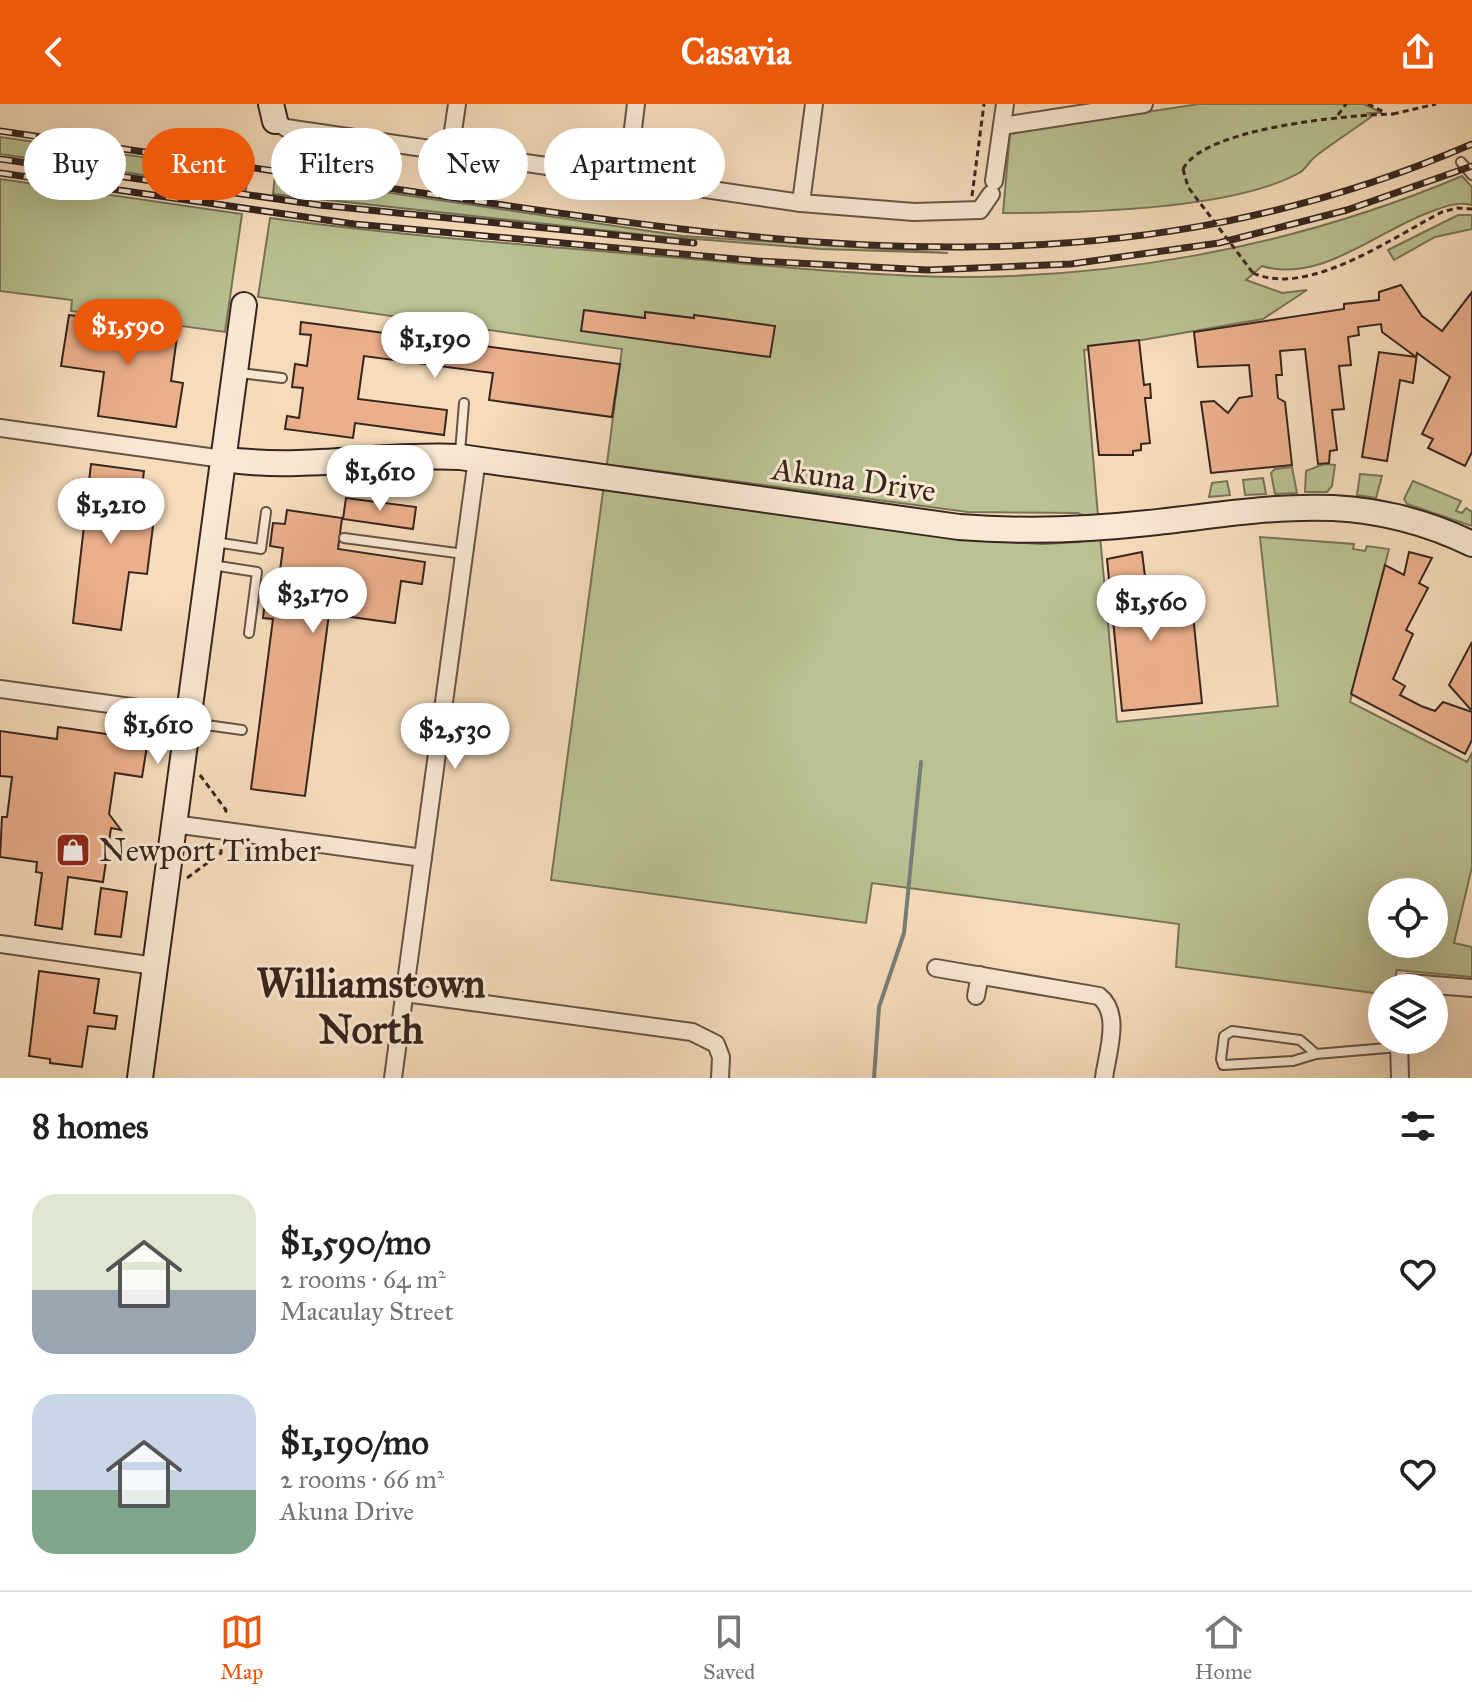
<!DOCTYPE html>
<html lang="en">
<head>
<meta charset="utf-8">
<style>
  :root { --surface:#fff; --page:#f2f2f2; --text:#222; --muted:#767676; --line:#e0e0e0; --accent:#ea580c }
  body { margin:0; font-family:"IM FELL Great Primer",serif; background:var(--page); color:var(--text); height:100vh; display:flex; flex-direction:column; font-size:30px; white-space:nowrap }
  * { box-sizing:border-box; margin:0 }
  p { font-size:26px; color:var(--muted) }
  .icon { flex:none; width:44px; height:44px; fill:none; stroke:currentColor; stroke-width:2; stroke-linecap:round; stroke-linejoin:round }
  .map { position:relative; height:974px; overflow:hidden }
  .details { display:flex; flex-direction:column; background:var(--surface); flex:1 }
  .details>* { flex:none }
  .top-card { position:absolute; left:24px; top:24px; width:800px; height:72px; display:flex; gap:16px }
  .buttons { position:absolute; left:1368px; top:774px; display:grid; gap:16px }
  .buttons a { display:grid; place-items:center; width:80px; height:80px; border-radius:50%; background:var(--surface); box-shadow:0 8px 32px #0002; font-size:40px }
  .price { position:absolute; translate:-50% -68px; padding:0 18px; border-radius:28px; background:#fff; color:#222; font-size:26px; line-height:52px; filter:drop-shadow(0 2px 4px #0008) }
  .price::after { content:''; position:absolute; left:50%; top:48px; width:24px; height:18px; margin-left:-12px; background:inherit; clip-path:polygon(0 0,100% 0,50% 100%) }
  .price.active { background:var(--accent); color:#fff }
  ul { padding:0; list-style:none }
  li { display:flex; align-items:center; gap:24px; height:200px; padding:0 32px }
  li span { display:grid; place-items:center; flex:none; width:224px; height:160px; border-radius:24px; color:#555 }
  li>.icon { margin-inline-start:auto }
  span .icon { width:96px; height:96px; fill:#fffc; stroke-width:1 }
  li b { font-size:34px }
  h2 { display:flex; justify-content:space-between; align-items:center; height:96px; padding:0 32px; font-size:34px }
  .chip { padding:0 28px; border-radius:36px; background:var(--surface); box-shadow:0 8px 32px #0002; font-size:28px; line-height:72px }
  .chip.active { background:var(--accent); color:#fff }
  header { display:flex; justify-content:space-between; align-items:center; height:104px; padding:0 32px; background:var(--accent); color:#fff; font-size:36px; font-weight:700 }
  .tabs { display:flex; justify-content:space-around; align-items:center; height:112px; border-top:2px solid var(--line); background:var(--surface); font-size:22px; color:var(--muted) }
  .tabs a { display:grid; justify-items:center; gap:4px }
  .tabs .active { color:var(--accent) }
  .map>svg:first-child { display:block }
  .green { fill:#bac192; stroke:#787458; stroke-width:2; fill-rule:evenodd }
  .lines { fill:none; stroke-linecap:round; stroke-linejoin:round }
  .stream { stroke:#757f7a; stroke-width:4 }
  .building { fill:#ebaf8b; stroke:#37261f; stroke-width:2 }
  .lane-casing { stroke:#675446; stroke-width:12 }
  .street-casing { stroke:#675446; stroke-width:20 }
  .secondary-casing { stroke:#37261f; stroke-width:28 }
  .path { stroke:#37261f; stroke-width:3; stroke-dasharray:6 4; stroke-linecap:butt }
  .lane { stroke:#f9e8d3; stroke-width:8 }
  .street { stroke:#f9e8d3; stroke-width:16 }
  .secondary { stroke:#f9e8d3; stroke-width:24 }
  .rail-casing { stroke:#37261f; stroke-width:7 }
  .rail { stroke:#f9e8d3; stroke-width:4; stroke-dasharray:12; stroke-linecap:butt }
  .path-bridge { stroke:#37261f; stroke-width:3; stroke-dasharray:6 4; stroke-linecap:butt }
  .labels { text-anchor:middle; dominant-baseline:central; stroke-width:6; stroke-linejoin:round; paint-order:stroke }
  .street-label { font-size:32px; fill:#37261f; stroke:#f9e8d3 }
  .poi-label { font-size:32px; fill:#37261f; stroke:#f9e8d3; text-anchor:start }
  .district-label { font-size:40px; font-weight:bold; fill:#37261f; stroke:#f9e8d3 }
</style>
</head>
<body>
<header><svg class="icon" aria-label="back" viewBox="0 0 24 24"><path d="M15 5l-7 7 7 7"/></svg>Casavia<svg class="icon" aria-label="share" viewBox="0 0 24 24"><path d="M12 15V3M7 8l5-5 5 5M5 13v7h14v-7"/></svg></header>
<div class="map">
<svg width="1472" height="974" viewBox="0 0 1472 974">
  <rect width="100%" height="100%" fill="#f6dcbb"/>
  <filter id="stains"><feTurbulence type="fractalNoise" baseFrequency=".0025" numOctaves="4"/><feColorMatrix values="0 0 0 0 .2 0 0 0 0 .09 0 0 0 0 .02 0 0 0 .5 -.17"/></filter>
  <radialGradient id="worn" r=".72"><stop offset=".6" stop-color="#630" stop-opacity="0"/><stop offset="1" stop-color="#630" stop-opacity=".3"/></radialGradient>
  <!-- green -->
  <g class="green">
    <path d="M1199,0h165l18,9h-14l3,4c-18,13 -37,25 -55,39 -6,4 -10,13 -17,17 -67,37 -218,40 -296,40l7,-80z"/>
    <polygon points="0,33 248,68 246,86 0,50"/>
    <polygon points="275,72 683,132 948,149 821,145 646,131 273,90"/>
    <path d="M1462,72l10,11v18c-15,-4 -28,2 -42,7 -53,19 -110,72 -168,54l-16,14 36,13 25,-3 -44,29 -179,31 14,166 -12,1 -8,-4 -110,-1 -349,-46 -13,5 16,-122 -364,-52 12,-79c124,17 249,26 374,37 91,7 181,18 272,21 184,7 376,-28 546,-100z"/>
    <polygon points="0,75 242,110 225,228 71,207 72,196 0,187"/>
    <polygon points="1458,111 1472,111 1472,125 1435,133 1394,156 1388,146"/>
    <polygon points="1324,360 1335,361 1332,382 1327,388 1305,388 1306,367"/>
    <polygon points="1292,363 1297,389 1275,390 1271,369 1275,365"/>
    <polygon points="1360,370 1382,372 1376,394 1357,391"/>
    <polygon points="1263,374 1266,390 1245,391 1243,376"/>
    <polygon points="1227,377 1230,391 1209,393 1212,379"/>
    <polygon points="1413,377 1461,397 1456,407 1462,409 1466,404 1472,408 1472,422 1407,400 1404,395"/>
    <path d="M604,380l51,13 319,43 68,4 38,-2 20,-6 17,186 161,-16 -18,-169 94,7 -1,5 12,2 2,-5 22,3 -39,153 117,60 5,-9v114l-18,76 18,4v30l-75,-7 -4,18h-11v6l-206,-27 3,-43 -307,-41 -6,40 -315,-43zM1382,788h52v52h-52z"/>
  </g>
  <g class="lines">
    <!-- stream -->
    <polyline class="stream" points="874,974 879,903 904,829 921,658"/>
  </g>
  <!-- building -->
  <g class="building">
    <polygon points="1401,181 1422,212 1442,227 1472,188 1472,348 1465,362 1428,344 1433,335 1422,330 1450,273 1417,249 1413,279 1400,276 1387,357 1362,353 1379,248 1416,253 1382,228 1381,220 1358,223 1359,231 1348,233 1351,261 1339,262 1344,305 1332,306 1337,346 1330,347 1329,359 1318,360 1305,245 1280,247 1282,271 1276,271 1278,294 1285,298 1292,361 1211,369 1201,298 1214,297 1228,309 1239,294 1252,292 1249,261 1198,263 1194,228 1344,205 1344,200 1379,196 1379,188"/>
    <polygon points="584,206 645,214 645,208 694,214 694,211 775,222 770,253 581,227"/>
    <polygon points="69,211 178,225 171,277 183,279 176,323 98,312 104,268 61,262"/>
    <polygon points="301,218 620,260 612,313 489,296 493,269 364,252 358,295 447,306 444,331 355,319 353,334 285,325 287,312 299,314 303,284 292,283 295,260 307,262 311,231 300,230"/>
    <polygon points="1139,236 1144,281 1150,280 1151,294 1145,294 1150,339 1141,340 1141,346 1133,347 1133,351 1099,351 1088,242"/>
    <polygon points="91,360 144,367 137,420 153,422 147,470 129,468 121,526 73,519"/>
    <polygon points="346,394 416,403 413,425 343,415"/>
    <polygon points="287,406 342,414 338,445 425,458 422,480 401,477 395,519 329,510 305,692 251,685 273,515 263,514 267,480 278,481 283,444 270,442 273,419 285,420"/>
    <polygon points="1142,448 1149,505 1192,501 1202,599 1122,607 1107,455"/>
    <polygon points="1409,448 1432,454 1419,479 1428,484 1406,526 1413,530 1393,575 1405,582 1400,591 1421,602 1435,607 1443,598 1472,608 1472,636 1465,650 1351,590 1385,461 1404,471"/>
    <polygon points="1472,538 1472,607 1449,581"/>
    <polygon points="58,623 148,636 142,673 115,669 109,710 121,726 111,724 103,778 68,773 62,825 35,821 42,769 36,768 37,758 0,753 2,713 7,713 12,673 0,672 0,627 57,635"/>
    <polygon points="101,784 127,788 121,833 95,830"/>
    <polygon points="39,867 99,875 94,909 117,912 115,925 88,922 82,963 50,959 50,955 29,952"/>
  </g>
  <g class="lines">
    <!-- lane casing -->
    <g class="lane-casing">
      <g id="lane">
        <polyline points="1461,58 1472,71"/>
        <polyline points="240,269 282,274"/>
        <polyline points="460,348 464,299"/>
        <polyline points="344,434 464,450"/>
        <polyline points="215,438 261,445 266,408"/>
        <polyline points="212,461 257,468 249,529"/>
        <polyline points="192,619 242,626"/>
        <polygon points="1232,927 1300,936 1316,950 1293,957 1223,961 1221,955 1224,932"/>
        <polyline points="1316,950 1399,943"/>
      </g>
    </g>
    <!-- street casing -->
    <g class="street-casing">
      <g id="street">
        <polyline points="275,17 286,24 801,99 914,108 980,106 991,90"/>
        <polyline points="1002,22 1144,0"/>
        <polyline points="450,48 457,0"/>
        <polyline points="627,73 636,0"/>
        <polyline points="994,77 1005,0"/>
        <polyline points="801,99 814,0"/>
        <polyline points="0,324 223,355"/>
        <polyline points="0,585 189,611"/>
        <polyline points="174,720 423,754"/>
        <polyline points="0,840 155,862"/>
        <path d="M936,864l163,28c23,18 8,57 5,82"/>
        <polyline points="1399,884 1409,879 1472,884"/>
        <polyline points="405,889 692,928 716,940 721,953 720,974"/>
        <polyline points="976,892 980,871"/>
        <polyline points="1399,936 1400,974"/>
        <polyline points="393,974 477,355"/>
      </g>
    </g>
    <!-- secondary casing -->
    <g class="secondary-casing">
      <g id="secondary">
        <polyline points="271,0 275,17"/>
        <path d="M223,355c79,12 158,-6 237,-2l499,70c64,5 126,3 189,-4 121,-13 208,-35 324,21"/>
        <polyline points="140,974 244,201"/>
      </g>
    </g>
    <!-- path -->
    <g class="path">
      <polyline points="1368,0 1386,9"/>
      <polyline points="1393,10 1436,0"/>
      <polyline points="1338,11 1346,0"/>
      <path d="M1183,65c22,-42 167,-54 211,-55"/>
      <polyline points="972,92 984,0"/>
      <path d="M1253,169c55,25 140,-36 189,-61l15,-4 15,1"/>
      <polyline points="200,671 226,706 225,711"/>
      <polyline points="187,774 221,749 221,742"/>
    </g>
    <!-- lane -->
    <use href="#lane" class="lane"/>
    <!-- street -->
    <use href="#street" class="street"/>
    <!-- secondary -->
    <use href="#secondary" class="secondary"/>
    <!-- rail casing -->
    <g class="rail-casing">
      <g id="rail">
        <path d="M0,27c159,23 317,46 476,70 351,52 659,89 996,-57"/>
        <polyline points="0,55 319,101 694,139"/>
        <polyline points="0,69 354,120 758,157 928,166 1071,160 1219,139 1347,106 1472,62"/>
      </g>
    </g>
    <!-- rail -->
    <use href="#rail" class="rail"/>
    <!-- path-bridge -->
    <polyline class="path-bridge" points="1183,65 1188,83 1253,169"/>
  </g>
  <!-- icons -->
  <defs>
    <g id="shop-square" transform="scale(1.8)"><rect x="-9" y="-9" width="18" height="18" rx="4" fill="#8f2418" stroke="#f9e8d3"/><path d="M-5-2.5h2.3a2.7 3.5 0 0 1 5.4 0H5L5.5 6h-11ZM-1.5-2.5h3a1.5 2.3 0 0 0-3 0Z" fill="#fff"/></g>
  </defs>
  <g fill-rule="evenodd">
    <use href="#shop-square" x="73" y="746"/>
  </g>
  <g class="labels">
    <!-- street labels -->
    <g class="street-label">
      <text transform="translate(854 376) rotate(8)">Akuna Drive</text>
    </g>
    <!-- poi labels -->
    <g class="poi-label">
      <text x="99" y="746">Newport Timber</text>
    </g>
    <!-- district labels -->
    <g class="district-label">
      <text x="371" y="879">Williamstown<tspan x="371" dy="46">North</tspan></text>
    </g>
  </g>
  <rect width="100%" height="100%" filter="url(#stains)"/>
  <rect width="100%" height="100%" fill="url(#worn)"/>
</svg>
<div class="buttons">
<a><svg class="icon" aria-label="locate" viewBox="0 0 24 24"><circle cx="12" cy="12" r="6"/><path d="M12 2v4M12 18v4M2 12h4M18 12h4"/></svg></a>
<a><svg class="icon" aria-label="layers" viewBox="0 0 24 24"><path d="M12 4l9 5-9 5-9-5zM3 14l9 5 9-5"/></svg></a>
</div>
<b class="price active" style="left:128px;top:263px">$1,590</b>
<b class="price" style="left:435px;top:276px">$1,190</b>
<b class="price" style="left:380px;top:409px">$1,610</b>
<b class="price" style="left:111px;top:442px">$1,210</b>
<b class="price" style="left:313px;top:531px">$3,170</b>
<b class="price" style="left:1151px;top:539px">$1,560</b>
<b class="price" style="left:158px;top:662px">$1,610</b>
<b class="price" style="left:455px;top:667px">$2,530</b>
<div class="top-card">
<a class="chip">Buy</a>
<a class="chip active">Rent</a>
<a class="chip">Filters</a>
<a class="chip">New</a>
<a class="chip">Apartment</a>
</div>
</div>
<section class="details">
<h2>8 homes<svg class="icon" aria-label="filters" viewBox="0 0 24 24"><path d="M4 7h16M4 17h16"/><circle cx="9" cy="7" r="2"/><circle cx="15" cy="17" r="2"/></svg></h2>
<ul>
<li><span style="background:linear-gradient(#dfe7d0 60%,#9aa5b1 0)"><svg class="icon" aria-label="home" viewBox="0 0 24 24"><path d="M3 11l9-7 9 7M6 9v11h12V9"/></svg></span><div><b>$1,590/mo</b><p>2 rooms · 64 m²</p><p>Macaulay Street</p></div><svg class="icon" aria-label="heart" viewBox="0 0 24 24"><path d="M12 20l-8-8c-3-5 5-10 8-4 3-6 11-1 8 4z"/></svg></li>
<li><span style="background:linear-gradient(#c9d6e8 60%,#7fa58c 0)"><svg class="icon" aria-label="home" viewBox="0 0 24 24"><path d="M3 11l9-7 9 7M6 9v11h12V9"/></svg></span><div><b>$1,190/mo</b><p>2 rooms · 66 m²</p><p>Akuna Drive</p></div><svg class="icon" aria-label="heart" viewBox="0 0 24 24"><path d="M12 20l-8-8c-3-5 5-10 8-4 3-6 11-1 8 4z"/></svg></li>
</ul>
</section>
<nav class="tabs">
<a class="active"><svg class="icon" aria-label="map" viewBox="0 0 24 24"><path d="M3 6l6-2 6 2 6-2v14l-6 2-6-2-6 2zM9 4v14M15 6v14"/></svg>Map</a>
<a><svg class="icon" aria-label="saved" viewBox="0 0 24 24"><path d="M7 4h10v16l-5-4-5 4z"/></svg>Saved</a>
<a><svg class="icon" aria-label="home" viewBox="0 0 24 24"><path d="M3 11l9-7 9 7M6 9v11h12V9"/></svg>Home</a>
</nav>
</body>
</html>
